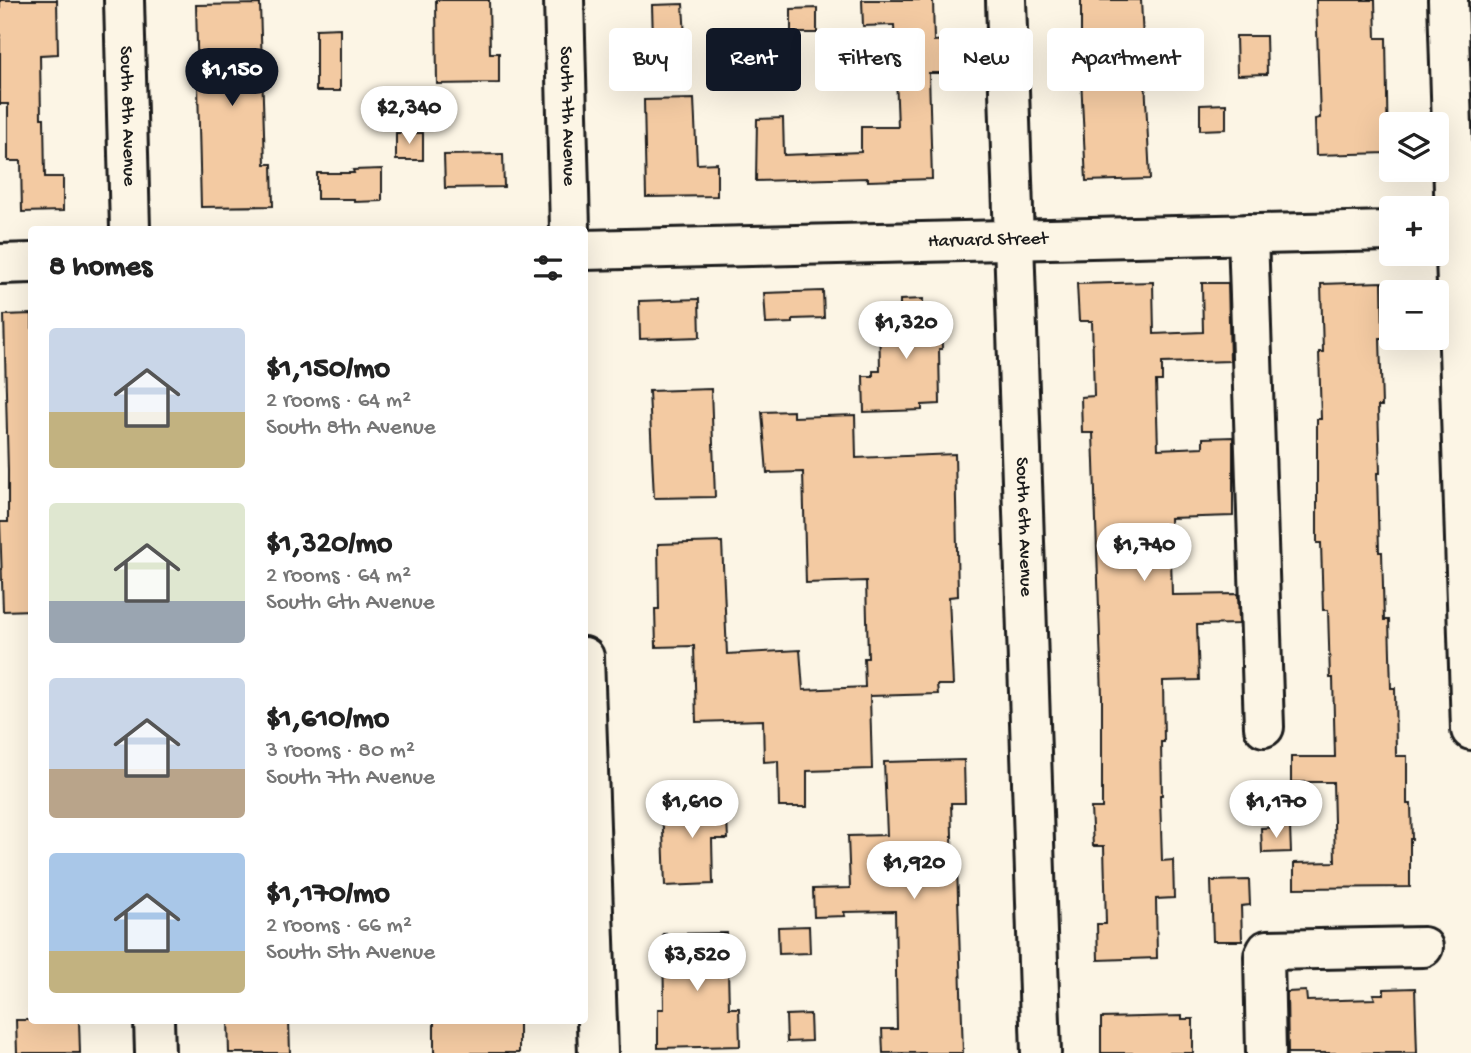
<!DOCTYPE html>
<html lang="en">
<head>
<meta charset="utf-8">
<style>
  :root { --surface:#fff; --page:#f2f2f2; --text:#222; --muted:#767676; --accent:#111827 }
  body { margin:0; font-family:"Gochi Hand",sans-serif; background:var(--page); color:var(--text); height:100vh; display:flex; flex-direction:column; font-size:26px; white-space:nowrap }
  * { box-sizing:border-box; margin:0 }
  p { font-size:23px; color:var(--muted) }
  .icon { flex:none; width:38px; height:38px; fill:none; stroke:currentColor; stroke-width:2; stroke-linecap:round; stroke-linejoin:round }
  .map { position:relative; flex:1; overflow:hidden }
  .details { position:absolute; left:28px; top:226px; width:560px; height:798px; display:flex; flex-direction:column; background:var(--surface); border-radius:7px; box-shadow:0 7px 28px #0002 }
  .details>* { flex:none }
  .top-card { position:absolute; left:609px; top:28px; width:665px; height:63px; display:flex; gap:14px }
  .buttons { position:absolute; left:1379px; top:112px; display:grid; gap:14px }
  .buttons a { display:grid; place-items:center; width:70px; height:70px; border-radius:7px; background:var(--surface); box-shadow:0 7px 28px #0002; font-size:35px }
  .price { position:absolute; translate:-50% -60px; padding:0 16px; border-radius:24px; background:#fff; color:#222; font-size:23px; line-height:46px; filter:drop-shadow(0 2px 4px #0008) }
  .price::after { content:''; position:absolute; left:50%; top:42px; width:21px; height:16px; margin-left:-10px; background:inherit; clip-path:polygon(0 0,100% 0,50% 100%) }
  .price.on { background:var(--accent); color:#fff }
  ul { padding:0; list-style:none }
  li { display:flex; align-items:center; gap:21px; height:175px; padding:0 21px }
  li span { display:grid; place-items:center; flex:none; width:196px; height:140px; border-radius:7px; color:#555 }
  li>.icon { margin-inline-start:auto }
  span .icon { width:84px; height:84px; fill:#fffc; stroke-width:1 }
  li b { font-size:30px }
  h2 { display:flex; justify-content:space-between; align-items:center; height:84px; padding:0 21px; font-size:30px }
  .pill { padding:0 24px; border-radius:7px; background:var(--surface); box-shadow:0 7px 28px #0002; font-size:24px; line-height:63px }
  .pill.on { background:var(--accent); color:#fff }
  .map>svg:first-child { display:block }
  .building { fill:#f3caa2; stroke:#1c1c1c; stroke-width:2 }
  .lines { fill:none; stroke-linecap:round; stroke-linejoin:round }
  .minor-casing { stroke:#1c1c1c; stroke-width:44 }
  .minor { stroke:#fcf5e5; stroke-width:38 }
  .labels { text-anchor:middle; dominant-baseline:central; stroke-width:5; stroke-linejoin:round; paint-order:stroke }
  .street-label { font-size:19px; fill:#1c1c1c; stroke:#fcf5e5 }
</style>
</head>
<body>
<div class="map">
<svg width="1471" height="1053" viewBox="0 0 1471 1053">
  <rect width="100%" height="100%" fill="#fcf5e5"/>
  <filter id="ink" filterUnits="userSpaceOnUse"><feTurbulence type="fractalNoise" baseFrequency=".0143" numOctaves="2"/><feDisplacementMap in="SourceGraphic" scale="14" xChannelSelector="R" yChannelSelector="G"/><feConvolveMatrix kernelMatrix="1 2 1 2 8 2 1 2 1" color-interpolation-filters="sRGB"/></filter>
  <g filter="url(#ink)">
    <!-- building -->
    <g class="building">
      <polygon points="0,0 57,0 58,54 40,55 41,118 44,118 45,177 63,177 63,211 22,212 21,161 8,161 8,104 0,104"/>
      <polygon points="436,0 489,0 490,53 499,53 499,83 437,84"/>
      <polygon points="862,0 933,0 934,41 947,40 948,73 929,73 932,179 868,181 868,178 756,181 757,119 783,118 784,155 861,152 861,127 898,127 894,25 863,26"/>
      <polygon points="1081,0 1141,0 1150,179 1086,181 1079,37 1081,37"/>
      <polygon points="1316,0 1375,0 1376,38 1386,38 1388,153 1316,155 1315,119 1320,118"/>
      <polygon points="260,4 265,164 272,164 273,206 201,207 196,5"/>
      <polygon points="683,4 685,38 653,39 652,5"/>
      <polygon points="817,8 817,33 791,33 791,9"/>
      <polygon points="340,28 340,91 316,91 316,29"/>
      <polygon points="1236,36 1266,36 1267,74 1237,75"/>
      <polygon points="849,63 850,88 824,88 823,64"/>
      <rect x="382" y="94" width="27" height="27"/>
      <polygon points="694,99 697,164 717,163 717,196 646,197 644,100"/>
      <polygon points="1226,104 1226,129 1200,130 1200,105"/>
      <rect x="396" y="133" width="27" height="27"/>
      <polygon points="503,154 504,187 445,188 444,155"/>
      <polygon points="382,169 382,201 354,202 354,199 317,199 317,173 354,173 353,170"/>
      <polygon points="1153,282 1154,334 1203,332 1202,283 1228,283 1230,361 1162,363 1162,381 1156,381 1158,449 1203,447 1203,438 1233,437 1233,516 1170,518 1172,595 1238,594 1239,624 1197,625 1199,680 1163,681 1164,742 1161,742 1162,795 1160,795 1162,861 1173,860 1174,898 1156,899 1157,958 1098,960 1097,924 1106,924 1104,846 1093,846 1091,808 1102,808 1102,697 1093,433 1082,433 1081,397 1094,396 1092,321 1079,321 1077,284"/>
      <polygon points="1382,282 1383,338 1380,338 1382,406 1378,406 1380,473 1377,473 1379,552 1382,552 1384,620 1389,620 1391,688 1395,688 1396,756 1407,756 1407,804 1411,804 1412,839 1410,839 1410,887 1294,888 1294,863 1335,862 1333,782 1291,782 1291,757 1335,757 1333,678 1330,678 1328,610 1323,610 1321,543 1317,543 1317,419 1321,419 1319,352 1323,352 1321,284"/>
      <polygon points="823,291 824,318 793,319 793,323 766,324 764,293"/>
      <polygon points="699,299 700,337 640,339 639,301"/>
      <polygon points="923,299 923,311 941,310 942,349 939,349 940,404 922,405 922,410 864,412 863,376 873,376 873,371 880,371 879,312 900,312 900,300"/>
      <polygon points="32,314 32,610 3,611 0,522 8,522 8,471 4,315"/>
      <polygon points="711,389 715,497 654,498 649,391"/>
      <polygon points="793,411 793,417 855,415 856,458 955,454 958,596 949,597 953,685 937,685 938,694 870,696 872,769 807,771 807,807 779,807 778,761 764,762 763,720 696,722 694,646 656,647 655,609 659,609 658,544 722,542 727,654 800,650 803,690 865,687 864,658 868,658 866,581 806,583 803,472 767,473 762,412"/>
      <polygon points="964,760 965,803 951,803 953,867 957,867 963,1053 883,1053 882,1029 897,1029 895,911 844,912 845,916 814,917 813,889 850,888 848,836 887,835 884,762"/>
      <polygon points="726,800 728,839 712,839 713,884 665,886 662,802"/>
      <polygon points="1290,827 1291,852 1262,853 1261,828"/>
      <polygon points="1249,880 1250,905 1241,906 1242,941 1213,941 1211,881"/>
      <polygon points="809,926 810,953 779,954 778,927"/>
      <polygon points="727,933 729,1008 739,1008 740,1046 658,1048 658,1009 664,1009 663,934"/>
      <polygon points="1415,988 1417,1053 1288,1053 1287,992 1306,991 1307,1001 1375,999 1373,994 1384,994 1384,989"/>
      <polygon points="810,1014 811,1041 787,1042 786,1015"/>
      <polygon points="1182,1016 1182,1019 1193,1019 1193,1053 1101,1053 1101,1018"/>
      <polygon points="16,1020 79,1020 80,1053 17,1053"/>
      <polygon points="228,1020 289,1020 290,1053 229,1053"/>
      <rect x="434" y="1020" width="85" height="33"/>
    </g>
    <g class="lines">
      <!-- minor casing -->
      <g class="minor-casing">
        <g id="minor">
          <path id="s1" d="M124,0l6,229"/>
          <path id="s2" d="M564,0l6,229"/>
          <path id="s3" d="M1006,0l35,1053"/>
          <polyline points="1448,0 1471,730"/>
          <polyline points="1248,234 1264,727"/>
          <path id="s4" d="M584,250l807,-19"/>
          <polyline points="0,264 32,263"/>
          <polyline points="584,657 598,1053"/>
          <polyline points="154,1020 155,1053"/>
          <polyline points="1266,1053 1264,956 1267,950 1423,947"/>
        </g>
      </g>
      <!-- minor -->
      <use href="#minor" class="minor"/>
    </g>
  </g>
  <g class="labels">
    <!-- street labels -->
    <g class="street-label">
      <text stroke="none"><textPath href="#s1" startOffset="116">South 8th Avenue</textPath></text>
      <text stroke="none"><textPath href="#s2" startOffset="116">South 7th Avenue</textPath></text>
      <text stroke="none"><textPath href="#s4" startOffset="404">Harvard Street</textPath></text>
      <text stroke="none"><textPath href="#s3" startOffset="527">South 6th Avenue</textPath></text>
    </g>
  </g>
</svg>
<div class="buttons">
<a><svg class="icon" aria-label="layers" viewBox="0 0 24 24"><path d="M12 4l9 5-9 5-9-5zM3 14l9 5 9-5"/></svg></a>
<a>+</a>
<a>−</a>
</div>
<b class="price on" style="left:232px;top:108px">$1,150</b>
<b class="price" style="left:409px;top:146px">$2,340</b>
<b class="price" style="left:906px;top:361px">$1,320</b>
<b class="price" style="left:1144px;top:583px">$1,740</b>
<b class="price" style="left:692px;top:840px">$1,610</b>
<b class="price" style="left:1276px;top:840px">$1,170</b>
<b class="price" style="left:914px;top:901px">$1,920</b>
<b class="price" style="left:697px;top:993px">$3,520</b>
<div class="top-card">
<a class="pill">Buy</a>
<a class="pill on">Rent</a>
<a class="pill">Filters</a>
<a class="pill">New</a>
<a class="pill">Apartment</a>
</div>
<section class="details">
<h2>8 homes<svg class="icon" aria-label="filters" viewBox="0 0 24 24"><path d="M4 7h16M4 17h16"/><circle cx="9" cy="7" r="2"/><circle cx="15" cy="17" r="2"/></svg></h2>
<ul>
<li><span style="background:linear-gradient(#c9d6e8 60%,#c2b280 0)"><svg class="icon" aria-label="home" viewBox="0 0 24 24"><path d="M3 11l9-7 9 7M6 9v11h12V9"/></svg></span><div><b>$1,150/mo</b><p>2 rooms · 64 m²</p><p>South 8th Avenue</p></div></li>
<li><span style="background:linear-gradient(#dfe7d0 70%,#9aa5b1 0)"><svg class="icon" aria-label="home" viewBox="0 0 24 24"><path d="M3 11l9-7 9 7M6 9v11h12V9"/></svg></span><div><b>$1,320/mo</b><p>2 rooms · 64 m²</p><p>South 6th Avenue</p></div></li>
<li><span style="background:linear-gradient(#c9d6e8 65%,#b9a48a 0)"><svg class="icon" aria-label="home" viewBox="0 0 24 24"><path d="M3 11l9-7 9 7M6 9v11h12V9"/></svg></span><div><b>$1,610/mo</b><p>3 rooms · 80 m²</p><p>South 7th Avenue</p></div></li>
<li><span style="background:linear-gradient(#a9c7e8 70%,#c2b280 0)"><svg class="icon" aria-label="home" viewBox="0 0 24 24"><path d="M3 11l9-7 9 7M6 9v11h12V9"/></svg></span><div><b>$1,170/mo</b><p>2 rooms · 66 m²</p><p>South 5th Avenue</p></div></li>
</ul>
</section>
</div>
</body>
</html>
